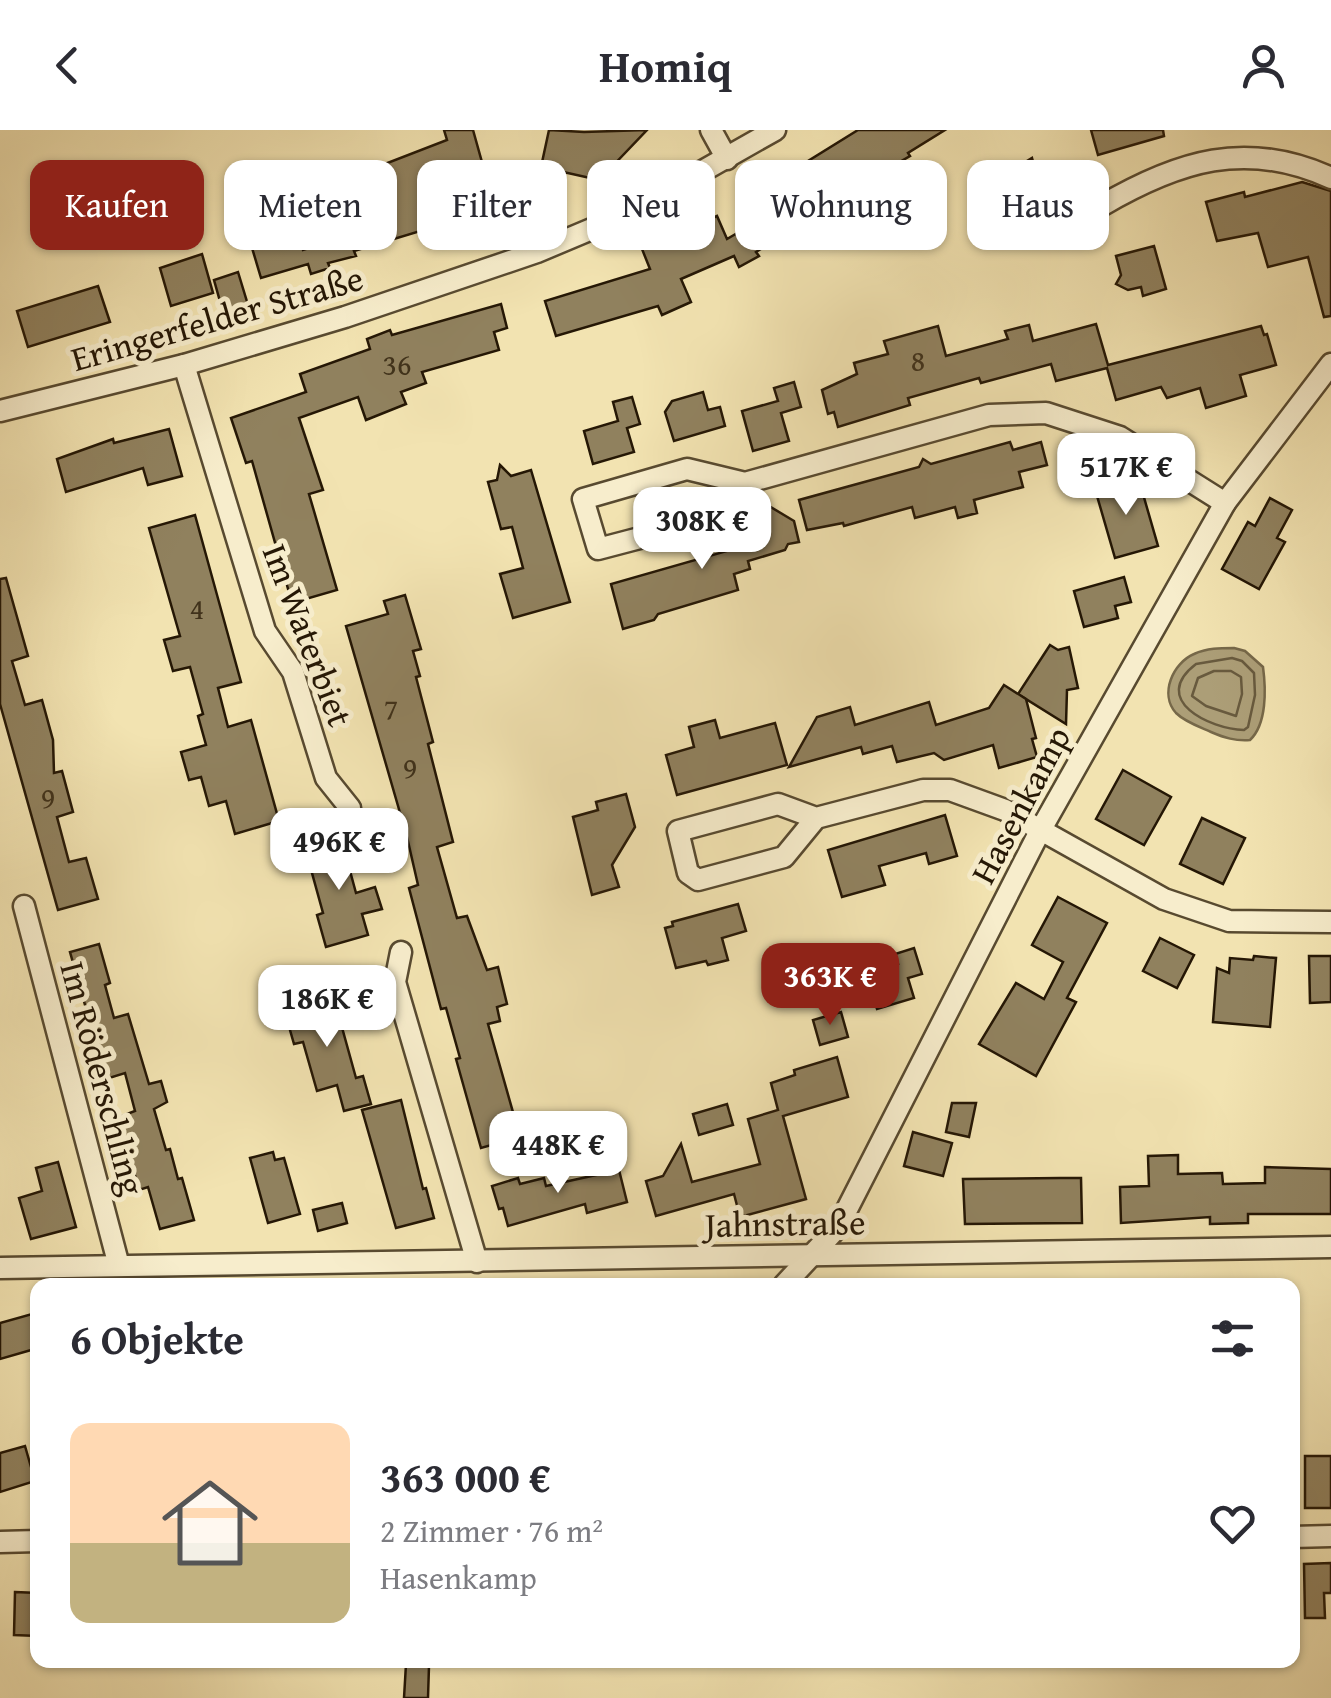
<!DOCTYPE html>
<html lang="de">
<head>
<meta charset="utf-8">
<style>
  :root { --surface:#fff; --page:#f7f7f7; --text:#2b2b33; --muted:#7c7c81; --line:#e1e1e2; --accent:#8f2418 }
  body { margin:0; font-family:"Gentium Book Plus",serif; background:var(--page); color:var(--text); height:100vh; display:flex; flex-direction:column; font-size:38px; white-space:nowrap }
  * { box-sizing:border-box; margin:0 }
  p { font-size:32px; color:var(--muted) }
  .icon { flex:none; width:55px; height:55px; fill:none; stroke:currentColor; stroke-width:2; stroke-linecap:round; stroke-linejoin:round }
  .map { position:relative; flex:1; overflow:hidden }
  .details { position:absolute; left:30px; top:1148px; width:1270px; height:390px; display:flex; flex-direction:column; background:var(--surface); border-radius:20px; box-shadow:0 2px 8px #0004 }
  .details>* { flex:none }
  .guide { position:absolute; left:30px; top:30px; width:1272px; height:90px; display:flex; gap:20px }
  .price { position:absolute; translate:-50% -85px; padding:0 22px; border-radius:20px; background:#fff; color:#222; font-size:32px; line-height:65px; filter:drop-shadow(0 2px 5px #0008) }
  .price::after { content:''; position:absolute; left:50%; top:60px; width:30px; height:22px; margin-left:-15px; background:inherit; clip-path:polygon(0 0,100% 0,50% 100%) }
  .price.current { background:var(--accent); color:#fff }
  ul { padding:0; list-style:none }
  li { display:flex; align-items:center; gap:30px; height:250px; padding:0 40px }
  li+li { border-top:2px solid var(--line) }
  li span { display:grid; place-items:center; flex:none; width:280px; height:200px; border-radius:20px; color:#555 }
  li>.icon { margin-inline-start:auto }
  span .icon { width:120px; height:120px; fill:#fffc; stroke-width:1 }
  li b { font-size:42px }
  h2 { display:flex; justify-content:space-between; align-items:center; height:120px; padding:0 40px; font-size:42px }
  .chip { padding:0 35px; border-radius:20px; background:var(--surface); box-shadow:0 2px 8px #0004; font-size:35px; line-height:90px }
  .chip.current { background:var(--accent); color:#fff }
  header { display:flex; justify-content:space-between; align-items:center; height:130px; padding:0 40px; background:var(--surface); font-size:45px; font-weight:700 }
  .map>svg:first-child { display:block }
  .water { fill:#ac9e77; stroke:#766849; stroke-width:2.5 }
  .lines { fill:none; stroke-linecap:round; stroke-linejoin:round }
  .shore { stroke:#685a3e; stroke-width:2.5 }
  .building { fill:#90815e; stroke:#251705; stroke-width:2.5 }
  .minor-casing { stroke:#584a30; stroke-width:25 }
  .minor { stroke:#f7edcc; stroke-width:20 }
  .labels { text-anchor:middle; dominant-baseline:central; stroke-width:10; stroke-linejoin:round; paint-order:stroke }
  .number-label { font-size:30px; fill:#40321b }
  .street-label { font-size:35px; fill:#251705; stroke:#f7edcc }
</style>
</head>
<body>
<header><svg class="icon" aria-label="back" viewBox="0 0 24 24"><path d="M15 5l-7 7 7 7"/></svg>Homiq<svg class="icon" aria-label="person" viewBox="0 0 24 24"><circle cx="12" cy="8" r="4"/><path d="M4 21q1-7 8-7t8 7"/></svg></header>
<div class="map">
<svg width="1331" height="1568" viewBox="0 0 1331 1568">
  <rect width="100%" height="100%" fill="#f2e3b1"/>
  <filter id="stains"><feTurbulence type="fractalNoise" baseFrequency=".002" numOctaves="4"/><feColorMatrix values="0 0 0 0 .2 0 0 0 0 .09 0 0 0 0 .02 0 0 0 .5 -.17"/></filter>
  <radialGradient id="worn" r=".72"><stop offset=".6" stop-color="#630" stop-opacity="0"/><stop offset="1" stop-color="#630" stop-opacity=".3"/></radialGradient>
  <!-- water -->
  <path class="water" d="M1234,518l11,3 18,16c3,22 4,57 -13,73 -15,1 -25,-2 -39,-8 -11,-5 -26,-10 -35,-19 -17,-19 -3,-50 18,-59 13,-6 26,-6 40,-6z"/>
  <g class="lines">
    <!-- shore -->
    <g class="shore">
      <path d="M1232,528l10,3 12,12 1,22 -7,32 -4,3c-34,-1 -95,-30 -48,-66z"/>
      <polygon points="1214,541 1231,541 1241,547 1242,564 1236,586 1206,576 1192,566 1198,548"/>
    </g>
  </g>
  <!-- building -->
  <g class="building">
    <polygon points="444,0 473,0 485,43 469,48 480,83 354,121 356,126 328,133 330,138 311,144 308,134 261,148 244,91 265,85 271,104 296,97 303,120 347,106 339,82 387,67 377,37 447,10"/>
    <polygon points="549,0 584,2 647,0 605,44 590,48 541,37"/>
    <polygon points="858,0 945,0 908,23 910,26 898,33 900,37 890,43 895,50 868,66 856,50 818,73 825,85 806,97 803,93 756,122 759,126 739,137 734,126 681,149 691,172 662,185 658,176 556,206 545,171 650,139 642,119 717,86 727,109 763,88 750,67"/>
    <polygon points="1091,0 1163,0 1164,6 1098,25"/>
    <polygon points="1032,28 1041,59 1044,58 1061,104 1019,116 1002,46"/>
    <polygon points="1302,52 1331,61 1331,186 1324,187 1308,127 1268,137 1258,103 1217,111 1206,72 1244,62 1245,67"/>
    <polygon points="1154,116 1166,159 1143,166 1141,157 1128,160 1116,154 1121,145 1116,126"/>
    <polygon points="202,124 213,163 171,176 160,138"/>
    <polygon points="238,142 248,175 223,182 214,150"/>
    <polygon points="98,156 110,192 28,217 17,181"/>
    <polygon points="501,174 507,198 494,202 499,220 422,242 426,253 401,262 406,274 366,290 358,267 299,288 323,360 309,364 337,460 292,473 252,331 246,333 231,288 306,262 300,244 370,219 367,209 390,200 392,205"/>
    <polygon points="1096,194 1108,235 1261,196 1264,205 1267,204 1276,235 1240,245 1246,266 1206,278 1200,258 1167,268 1161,257 1116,270 1107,238 1056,251 1051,234 981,253 979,248 908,268 910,275 838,297 834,282 828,284 822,260 857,244 854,233 888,224 884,211 938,196 946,226 1008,209 1005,201 1029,195 1033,211"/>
    <polygon points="794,252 801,277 781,283 789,311 753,321 742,281 778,271 774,258"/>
    <polygon points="703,262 708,280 720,277 725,296 674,311 665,282 672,271"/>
    <polygon points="632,267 640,294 627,298 634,322 593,334 584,301 618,291 613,272"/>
    <polygon points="169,299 182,346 148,355 143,338 66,362 57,329 113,309 114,313"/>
    <polygon points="1010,312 1013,320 1041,312 1047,335 1019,342 1023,357 974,370 977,383 958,388 955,377 915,388 912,377 844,396 843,393 807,400 799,370 919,337 923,329 931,334"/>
    <polygon points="500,335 511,346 531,340 570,472 513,488 500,444 523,438 512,397 501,399 488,352 497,350"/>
    <polygon points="1134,347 1139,365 1143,364 1158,416 1115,428 1095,359"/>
    <polygon points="1270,368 1292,380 1277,408 1285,412 1259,459 1222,439 1248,392 1255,396"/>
    <polygon points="764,373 794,391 799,412 788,414 785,420 748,431 750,439 734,444 738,460 658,484 654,490 623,499 611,454 727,421 724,410 758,400 753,383 760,381"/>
    <polygon points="195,385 241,552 218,558 228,597 251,590 279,691 235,704 226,671 209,676 201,647 189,650 181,622 206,615 198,586 203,584 190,537 173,541 164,510 180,506 149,398"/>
    <polygon points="1124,447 1131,472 1115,476 1118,488 1084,497 1074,461"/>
    <polygon points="6,448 28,526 12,531 25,575 42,570 53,610 54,643 62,641 73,682 57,687 69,732 86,728 98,769 58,780 0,574 0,449"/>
    <polygon points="405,465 421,519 413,521 420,546 416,547 433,612 428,614 453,712 437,717 457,788 467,786 487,840 498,837 507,874 497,877 500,891 488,894 520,1007 481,1018 456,929 460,928 446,878 441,879 409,758 418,755 407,707 346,496 388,484 384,471"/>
    <polygon points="1050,515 1058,520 1069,517 1078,558 1067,560 1066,594 1018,564"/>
    <polygon points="1004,555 1026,569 1036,608 1032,609 1037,627 999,638 993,615 944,630 934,623 897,632 892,616 863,624 861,617 789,637 817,587 850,577 855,595 929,572 936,595 989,578"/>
    <polygon points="715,590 720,608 775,593 787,635 677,665 666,625 694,617 689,597"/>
    <polygon points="1123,640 1171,667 1144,715 1096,689"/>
    <polygon points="626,664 635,697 612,735 619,757 592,765 573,687 598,680 596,672"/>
    <polygon points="945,685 957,726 929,734 926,723 879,736 885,755 842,767 828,720"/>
    <polygon points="1202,688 1245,708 1223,754 1180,734"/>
    <polygon points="340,704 356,763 375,757 382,779 362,784 368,805 326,817 317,785 323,783 304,714"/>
    <polygon points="1058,767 1107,793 1067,868 1076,872 1036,946 979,914 1016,853 1044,869 1063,832 1032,815"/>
    <polygon points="738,774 746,801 722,808 728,830 708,835 706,831 676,838 665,798 673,796 672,792"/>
    <polygon points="1160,808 1194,825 1177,858 1143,841"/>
    <polygon points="99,814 110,853 105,855 114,888 128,884 149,954 161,951 167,972 154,979 166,1020 170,1019 178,1049 182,1048 194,1090 160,1099 148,1057 139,1060 119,987 135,981 125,943 106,949 70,822"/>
    <polygon points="914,818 922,844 908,848 914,868 877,879 866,843 898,834 895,824"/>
    <polygon points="1254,826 1276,828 1270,897 1213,892 1217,838 1229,843 1230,828 1253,830"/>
    <polygon points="1309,826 1331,826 1331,872 1310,873"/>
    <polygon points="333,865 356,948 363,946 371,974 344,981 337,955 317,961 303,912 294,914 284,879"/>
    <polygon points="841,882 848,907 820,915 813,890"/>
    <polygon points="837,927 848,967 783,986 806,1069 740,1087 734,1064 656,1086 646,1051 663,1046 681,1014 692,1052 760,1034 748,989 778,980 771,953 795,945 794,940"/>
    <polygon points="401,970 423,1059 426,1058 434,1088 396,1098 362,980"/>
    <polygon points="952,973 976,973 969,1007 946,1002"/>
    <polygon points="727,974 733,995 699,1005 693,984"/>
    <polygon points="913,1002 952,1013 943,1046 904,1036"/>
    <polygon points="273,1022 275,1030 284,1028 300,1084 268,1093 250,1028"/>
    <polygon points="1178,1025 1178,1044 1222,1043 1223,1054 1265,1053 1265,1037 1331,1039 1331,1084 1248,1084 1248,1093 1210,1094 1210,1087 1121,1093 1120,1057 1149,1056 1148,1026"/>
    <polygon points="58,1032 76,1097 31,1109 19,1068 42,1061 36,1038"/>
    <polygon points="619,1040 627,1072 587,1083 585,1074 508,1096 503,1078 499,1079 492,1056 518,1048 520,1054 544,1048 546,1056"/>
    <polygon points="1060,1048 1081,1048 1082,1093 965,1094 963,1049"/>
    <polygon points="342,1073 347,1093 318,1101 313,1080"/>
    <polygon points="32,1184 38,1218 0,1229 0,1193"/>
    <polygon points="25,1316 35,1351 0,1362 0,1323"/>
    <rect x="1305" y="1326" width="26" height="52"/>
    <polygon points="1331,1433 1331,1463 1324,1463 1325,1488 1305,1488 1304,1434"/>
    <polygon points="15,1462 38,1463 38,1506 14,1505"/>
    <polygon points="406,1534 429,1536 428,1568 404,1568"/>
  </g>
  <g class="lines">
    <!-- minor casing -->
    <g class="minor-casing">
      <g id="minor">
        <polyline points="711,0 727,29"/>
        <path d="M1101,76c77,-45 145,-67 230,-28"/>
        <polyline points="184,235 265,501 293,542 326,648 350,678"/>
        <polyline points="0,281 184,235 345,187 537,122 625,85 775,0"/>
        <polyline points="745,353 687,339 583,369 598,419 697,393 745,353 989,285 1046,283 1120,307 1225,373"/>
        <polyline points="816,688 784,727 698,750 688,743 678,701 778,674 816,688 923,660 950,660 1005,680 1164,769 1229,791 1331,792"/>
        <polyline points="24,776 119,1136"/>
        <polyline points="401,822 395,852 477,1132"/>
        <polyline points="0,1138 1331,1117"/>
        <polyline points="784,1155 838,1097 1040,701 1225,373 1331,234"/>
        <polyline points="1292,1407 1331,1406"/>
        <polyline points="0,1412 38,1411"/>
      </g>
    </g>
    <!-- minor -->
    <use href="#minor" class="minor"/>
  </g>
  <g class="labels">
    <!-- number labels -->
    <g class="number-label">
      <text x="918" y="230">8</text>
      <text x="397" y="234">36</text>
      <text x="197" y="478">4</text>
      <text x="391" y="578">7</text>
      <text x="410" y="637">9</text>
      <text x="48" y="667">9</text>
    </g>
    <!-- street labels -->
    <g class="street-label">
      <text transform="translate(217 188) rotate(-16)">Eringerfelder Straße</text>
      <text transform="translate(308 505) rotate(69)">Im Waterbiet</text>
      <text transform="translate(1020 675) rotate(-62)">Hasenkamp</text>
      <text transform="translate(103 948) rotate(75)">Im Röderschling</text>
      <text transform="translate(785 1093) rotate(-1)">Jahnstraße</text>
    </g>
  </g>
  <rect width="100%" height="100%" filter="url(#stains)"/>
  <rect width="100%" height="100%" fill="url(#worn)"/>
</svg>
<b class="price" style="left:1126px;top:388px">517K €</b>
<b class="price" style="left:702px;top:442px">308K €</b>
<b class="price" style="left:339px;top:763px">496K €</b>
<b class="price current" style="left:830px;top:898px">363K €</b>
<b class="price" style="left:327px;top:920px">186K €</b>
<b class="price" style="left:558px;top:1066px">448K €</b>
<div class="guide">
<a class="chip current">Kaufen</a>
<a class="chip">Mieten</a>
<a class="chip">Filter</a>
<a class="chip">Neu</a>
<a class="chip">Wohnung</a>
<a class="chip">Haus</a>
</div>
<section class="details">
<h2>6 Objekte<svg class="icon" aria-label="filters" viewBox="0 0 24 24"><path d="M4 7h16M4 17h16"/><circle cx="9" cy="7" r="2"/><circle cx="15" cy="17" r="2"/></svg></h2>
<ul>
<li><span style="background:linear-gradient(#ffd9b3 60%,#c2b280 0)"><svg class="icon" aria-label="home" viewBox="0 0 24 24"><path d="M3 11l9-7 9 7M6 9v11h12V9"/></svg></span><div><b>363 000 €</b><p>2 Zimmer · 76 m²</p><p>Hasenkamp</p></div><svg class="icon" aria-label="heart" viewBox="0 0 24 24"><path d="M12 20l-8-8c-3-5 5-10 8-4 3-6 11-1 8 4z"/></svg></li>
</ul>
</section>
</div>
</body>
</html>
